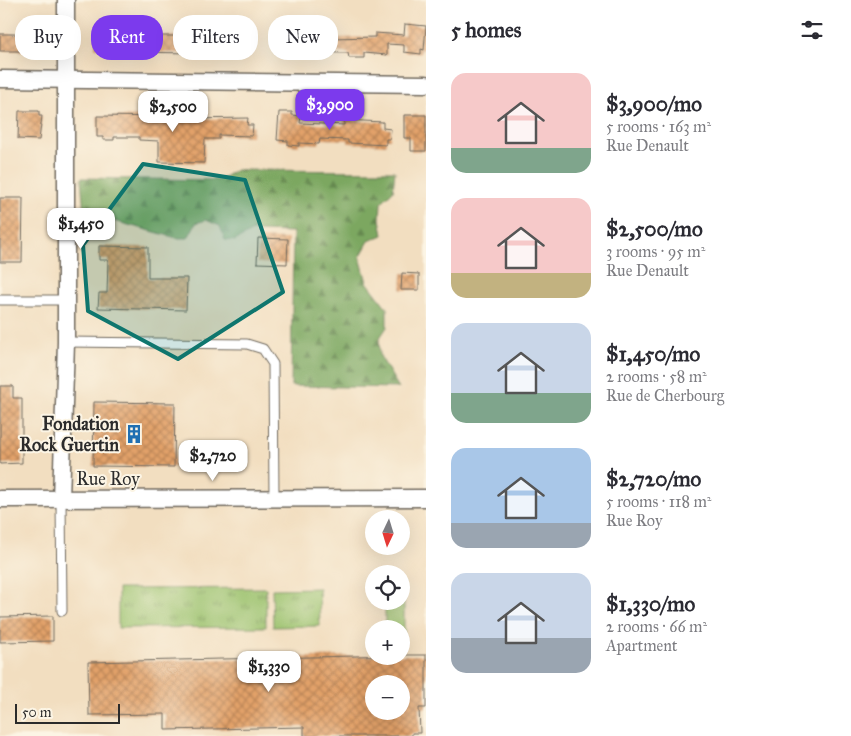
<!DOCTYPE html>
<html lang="en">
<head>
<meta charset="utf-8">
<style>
  :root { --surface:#fff; --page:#f7f7f7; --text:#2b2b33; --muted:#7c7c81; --accent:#7c3aed }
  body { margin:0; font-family:"IM FELL Great Primer",serif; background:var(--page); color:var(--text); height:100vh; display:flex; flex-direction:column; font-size:19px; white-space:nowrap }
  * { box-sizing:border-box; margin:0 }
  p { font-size:16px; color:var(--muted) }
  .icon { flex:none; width:28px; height:28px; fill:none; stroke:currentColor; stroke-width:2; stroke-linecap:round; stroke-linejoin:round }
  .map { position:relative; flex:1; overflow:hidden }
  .drawer { display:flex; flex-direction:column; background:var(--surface); width:425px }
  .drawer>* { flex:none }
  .top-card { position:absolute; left:15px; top:15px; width:335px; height:45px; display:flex; gap:10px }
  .needle { width:32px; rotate:184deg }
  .tools { position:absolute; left:365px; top:510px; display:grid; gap:10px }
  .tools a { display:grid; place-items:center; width:45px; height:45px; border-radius:50%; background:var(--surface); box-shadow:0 5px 20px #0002; font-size:25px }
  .scale { position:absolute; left:15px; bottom:12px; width:105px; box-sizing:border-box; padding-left:5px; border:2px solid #2b2b2b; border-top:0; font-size:14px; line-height:18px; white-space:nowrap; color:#2b2b2b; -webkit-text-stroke:4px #fcf5e5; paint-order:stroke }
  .price { position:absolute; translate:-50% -42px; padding:0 11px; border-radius:10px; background:#fff; color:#222; font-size:16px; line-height:32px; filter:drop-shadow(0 1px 2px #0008) }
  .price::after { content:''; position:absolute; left:50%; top:30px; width:15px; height:11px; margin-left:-8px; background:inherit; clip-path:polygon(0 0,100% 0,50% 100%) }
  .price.current { background:var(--accent); color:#fff }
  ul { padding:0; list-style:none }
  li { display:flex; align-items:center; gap:15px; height:125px; padding:0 25px }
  li span { display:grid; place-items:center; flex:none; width:140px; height:100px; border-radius:15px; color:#555 }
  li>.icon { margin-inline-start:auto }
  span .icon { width:60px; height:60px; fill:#fffc; stroke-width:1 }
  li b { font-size:21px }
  h2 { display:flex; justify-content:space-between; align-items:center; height:60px; padding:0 25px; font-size:21px }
  .pill { padding:0 18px; border-radius:20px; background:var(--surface); box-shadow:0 5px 20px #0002; font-size:18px; line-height:45px }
  .pill.current { background:var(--accent); color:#fff }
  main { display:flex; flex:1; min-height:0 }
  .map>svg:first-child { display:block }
  .grass { fill:url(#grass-tufts); stroke:#62764c }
  .forest { fill:url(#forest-firs); stroke:#536946 }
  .building { fill:url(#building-cross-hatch); fill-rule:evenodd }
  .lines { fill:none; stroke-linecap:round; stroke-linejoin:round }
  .lane-casing { stroke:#716a5f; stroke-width:11 }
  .street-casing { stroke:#716a5f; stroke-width:19 }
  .lane { stroke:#fff; stroke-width:9 }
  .street { stroke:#fff; stroke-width:16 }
  .marked { fill:#0f766e; fill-opacity:0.2; stroke:#0f766e; stroke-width:4; stroke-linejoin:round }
  .labels { text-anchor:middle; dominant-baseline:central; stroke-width:4; stroke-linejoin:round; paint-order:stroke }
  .poi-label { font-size:18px; font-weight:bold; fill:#2b2b2b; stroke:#fcf5e5; text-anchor:end }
  .street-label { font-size:18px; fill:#2b2b2b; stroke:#fcf5e5 }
</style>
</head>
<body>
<main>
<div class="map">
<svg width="426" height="736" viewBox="0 0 426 736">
  <defs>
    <pattern id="grass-tufts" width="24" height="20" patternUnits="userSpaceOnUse" patternTransform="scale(1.25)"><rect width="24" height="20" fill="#9ac16c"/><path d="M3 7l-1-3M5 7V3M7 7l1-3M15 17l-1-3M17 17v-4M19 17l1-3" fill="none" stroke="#7e9d59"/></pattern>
    <pattern id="forest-firs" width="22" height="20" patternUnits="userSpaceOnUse" patternTransform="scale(1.25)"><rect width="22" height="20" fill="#7ba760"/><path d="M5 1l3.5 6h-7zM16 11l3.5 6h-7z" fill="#65884f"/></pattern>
    <pattern id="building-cross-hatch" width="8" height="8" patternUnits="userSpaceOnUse" patternTransform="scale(1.25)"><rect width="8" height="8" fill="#e2a169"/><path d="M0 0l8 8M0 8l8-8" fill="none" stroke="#b78357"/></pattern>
  </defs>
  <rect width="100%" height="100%" fill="#fcf5e5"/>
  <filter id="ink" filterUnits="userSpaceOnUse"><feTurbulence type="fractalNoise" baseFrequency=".02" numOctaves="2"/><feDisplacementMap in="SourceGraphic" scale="10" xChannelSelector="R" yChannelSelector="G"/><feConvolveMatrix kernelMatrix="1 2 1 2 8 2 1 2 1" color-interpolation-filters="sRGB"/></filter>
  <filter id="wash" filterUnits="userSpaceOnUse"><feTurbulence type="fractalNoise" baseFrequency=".0096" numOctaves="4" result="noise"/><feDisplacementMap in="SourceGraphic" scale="20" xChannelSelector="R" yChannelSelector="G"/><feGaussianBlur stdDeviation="1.12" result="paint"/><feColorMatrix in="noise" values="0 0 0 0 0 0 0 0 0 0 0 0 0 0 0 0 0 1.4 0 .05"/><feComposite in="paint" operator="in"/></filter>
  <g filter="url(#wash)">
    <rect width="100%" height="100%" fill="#f2dec0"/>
    <!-- grass -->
    <g class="grass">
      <polygon points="401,583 404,583 404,641 401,641 401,629 385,629 385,601 401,601"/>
      <polygon points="266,588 266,627 118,628 118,589"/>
      <polygon points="319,588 320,626 273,627 272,589"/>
    </g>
    <!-- forest -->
    <polygon class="forest" points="236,170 395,171 393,191 381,203 380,219 383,235 369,241 360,257 367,282 387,308 387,327 379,339 380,356 399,388 291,386 293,232 253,231 235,241 225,240 220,226 206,220 196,223 188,238 177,238 84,213 81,178 219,180"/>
    <g id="blocks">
      <!-- building -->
      <g class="building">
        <polygon points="286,20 307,20 307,33 331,33 331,38 375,37 375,33 404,35 405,24 426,26 424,50 421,49 421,54 404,52 404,45 387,44 387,55 364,53 364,58 349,58 348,53 280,52 280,40 285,40"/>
        <polygon points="19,30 38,30 38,49 26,48 26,51 0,51 0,34 19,34"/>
        <polygon points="234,31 254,32 253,51 245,50 245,55 209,52 209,56 194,55 194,53 125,52 126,48 95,48 95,33 143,34 143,36 195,36 195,34 234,35"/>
        <polygon points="19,111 39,111 39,116 42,116 39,140 18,139"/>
        <polygon points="279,112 292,112 292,115 301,116 300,123 344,125 344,120 383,122 383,128 391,129 390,139 386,139 386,145 348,143 348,140 320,139 319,144 299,143 299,146 288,145 288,141 277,140"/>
        <polygon points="173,114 188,114 188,119 248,118 247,125 253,125 252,136 219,135 219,139 205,139 204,163 159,162 159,141 139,140 139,137 114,137 114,140 103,140 103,137 97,137 97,116 173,117"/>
        <polygon points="404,115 426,115 426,151 411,151 411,138 404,138"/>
        <polygon points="0,198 23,198 22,262 0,262"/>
        <polygon points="258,238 288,239 287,264 257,263"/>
        <polygon points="99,246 148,247 148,278 187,278 186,310 98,308 99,293 107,293 108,260 99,260"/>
        <polygon points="402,273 419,274 419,290 401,290"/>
        <polygon points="0,386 13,386 13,398 22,398 22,463 0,464"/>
        <polygon points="94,402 175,403 174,467 93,466"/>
        <polygon points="53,616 53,641 0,642 0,617"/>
        <path d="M401,655h25v53h-7l1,25h-8v3h-108v-9l-139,3v-16l-76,1 -1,-53zM374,684h27v27h-27z"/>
      </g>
    </g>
  </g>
  <g filter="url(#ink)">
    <use href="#blocks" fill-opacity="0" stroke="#716a5f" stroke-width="1"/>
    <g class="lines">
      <!-- lane casing -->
      <g class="lane-casing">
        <g id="lane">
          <polyline points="0,300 66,300"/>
          <polyline points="66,342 247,344 263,349 273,364 274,497"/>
          <polyline points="61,499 62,611"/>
        </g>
      </g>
      <!-- street casing -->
      <g class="street-casing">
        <g id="street">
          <polyline points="0,79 426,84"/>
          <polyline points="0,499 426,498"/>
          <polyline points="61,499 66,342 66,0"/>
        </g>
      </g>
      <!-- lane -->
      <use href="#lane" class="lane"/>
      <!-- street -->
      <use href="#street" class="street"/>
    </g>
  </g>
  <!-- marked area -->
  <path class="marked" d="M143,164l102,16 38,112 -105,67 -90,-48 -5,-66z"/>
  <!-- icons -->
  <defs>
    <g id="building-bare" transform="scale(1.5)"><path d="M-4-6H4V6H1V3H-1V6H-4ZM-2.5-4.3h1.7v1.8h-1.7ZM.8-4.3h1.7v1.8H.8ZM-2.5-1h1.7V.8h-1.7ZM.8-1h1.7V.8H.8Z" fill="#1f6fb2" stroke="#fcf5e5" stroke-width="2.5" paint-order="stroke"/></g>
  </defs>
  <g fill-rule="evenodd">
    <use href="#building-bare" x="134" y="434"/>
  </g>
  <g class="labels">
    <!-- poi labels -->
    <g class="poi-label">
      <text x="119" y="424">Fondation<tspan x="119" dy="21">Rock Guertin</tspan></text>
    </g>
    <!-- street labels -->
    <g class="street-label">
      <text x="108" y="479">Rue Roy</text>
    </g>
  </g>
</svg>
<div class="tools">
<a><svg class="needle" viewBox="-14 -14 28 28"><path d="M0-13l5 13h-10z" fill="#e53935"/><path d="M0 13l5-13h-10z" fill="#7c7c81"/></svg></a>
<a><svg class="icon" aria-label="locate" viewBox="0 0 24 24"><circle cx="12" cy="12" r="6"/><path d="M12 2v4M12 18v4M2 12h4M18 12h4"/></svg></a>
<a>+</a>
<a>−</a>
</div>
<div class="scale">50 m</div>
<b class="price current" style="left:330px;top:131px">$3,900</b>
<b class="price" style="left:173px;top:133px">$2,500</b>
<b class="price" style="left:81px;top:250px">$1,450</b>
<b class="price" style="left:213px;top:482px">$2,720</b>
<b class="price" style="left:269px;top:693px">$1,330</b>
<div class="top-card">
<a class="pill">Buy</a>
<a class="pill current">Rent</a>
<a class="pill">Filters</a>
<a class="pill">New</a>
</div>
</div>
<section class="drawer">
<h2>5 homes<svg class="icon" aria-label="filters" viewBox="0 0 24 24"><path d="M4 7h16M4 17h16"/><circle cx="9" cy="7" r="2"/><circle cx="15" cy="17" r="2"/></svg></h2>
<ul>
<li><span style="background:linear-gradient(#f6c9c9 75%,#7fa58c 0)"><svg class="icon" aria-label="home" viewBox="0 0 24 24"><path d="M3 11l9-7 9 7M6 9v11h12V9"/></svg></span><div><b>$3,900/mo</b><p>5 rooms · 163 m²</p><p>Rue Denault</p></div></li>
<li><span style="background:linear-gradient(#f6c9c9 75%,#c2b280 0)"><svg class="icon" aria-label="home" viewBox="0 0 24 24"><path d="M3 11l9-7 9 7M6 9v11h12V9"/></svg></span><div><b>$2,500/mo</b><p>3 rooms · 95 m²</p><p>Rue Denault</p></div></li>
<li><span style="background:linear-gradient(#c9d6e8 70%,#7fa58c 0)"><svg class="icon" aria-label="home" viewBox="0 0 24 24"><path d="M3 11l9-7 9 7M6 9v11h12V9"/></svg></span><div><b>$1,450/mo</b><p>2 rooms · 58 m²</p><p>Rue de Cherbourg</p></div></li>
<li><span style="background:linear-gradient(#a9c7e8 75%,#9aa5b1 0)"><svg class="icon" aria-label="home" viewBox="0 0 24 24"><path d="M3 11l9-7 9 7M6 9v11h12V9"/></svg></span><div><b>$2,720/mo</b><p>5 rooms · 118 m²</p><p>Rue Roy</p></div></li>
<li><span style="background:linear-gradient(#c9d6e8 65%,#9aa5b1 0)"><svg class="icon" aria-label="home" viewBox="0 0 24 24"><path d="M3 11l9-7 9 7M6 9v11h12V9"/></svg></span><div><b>$1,330/mo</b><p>2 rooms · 66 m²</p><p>Apartment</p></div></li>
</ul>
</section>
</main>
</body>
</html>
